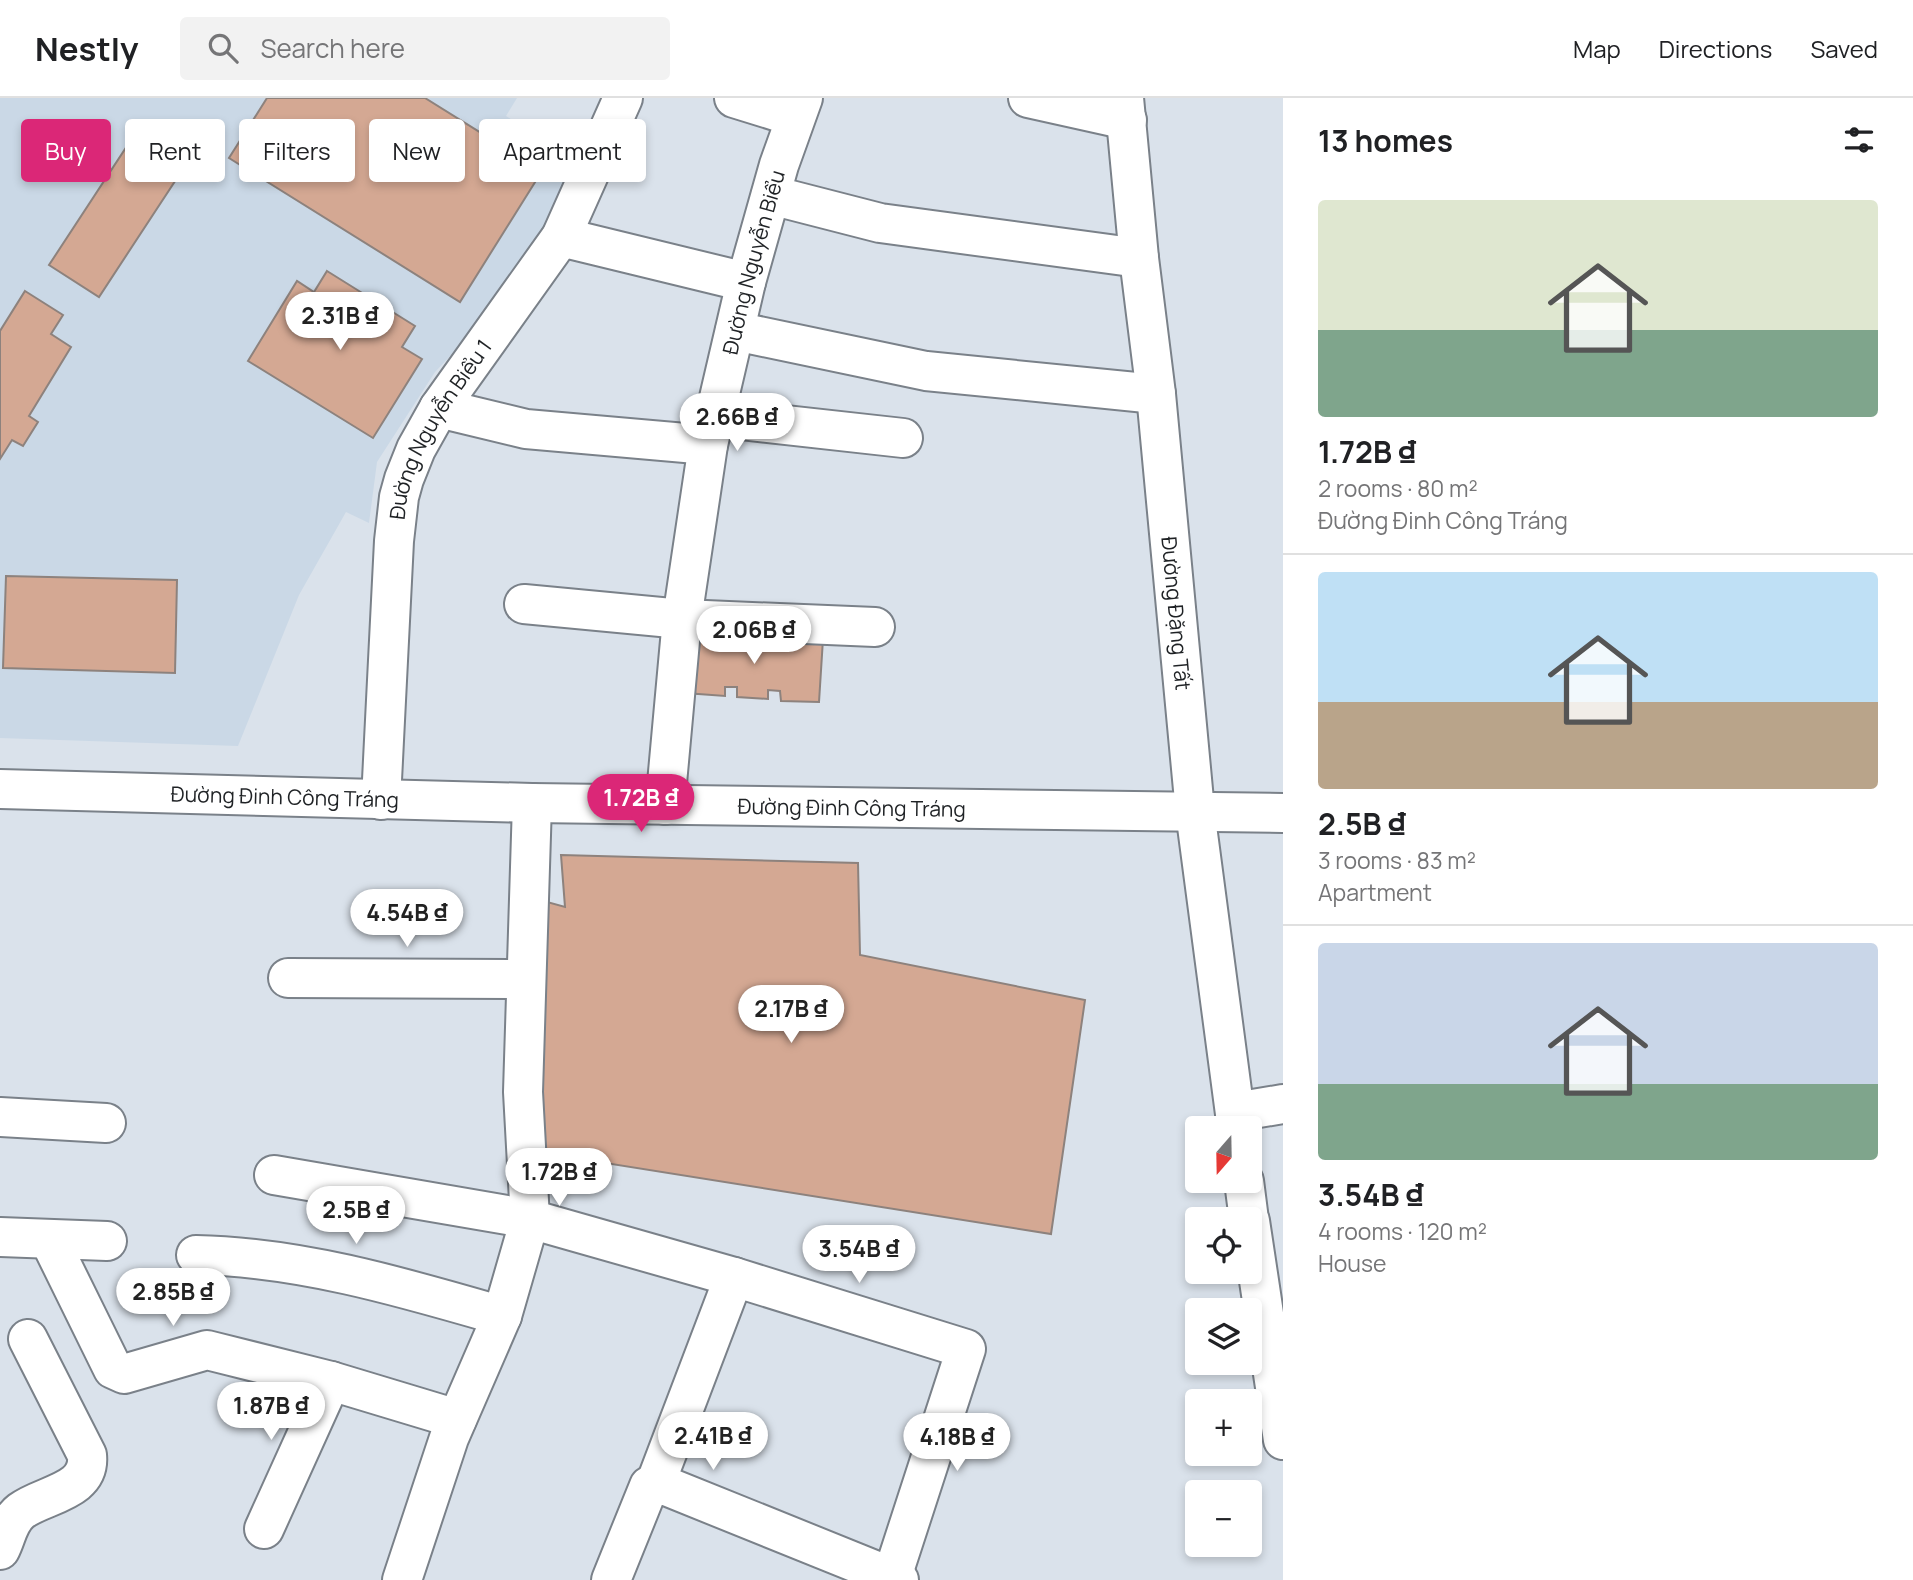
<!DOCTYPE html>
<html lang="en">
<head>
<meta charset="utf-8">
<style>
  :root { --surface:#fff; --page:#f2f2f2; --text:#202124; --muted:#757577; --line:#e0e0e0; --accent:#db2777 }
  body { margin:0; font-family:Manrope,sans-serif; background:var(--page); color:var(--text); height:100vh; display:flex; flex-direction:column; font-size:26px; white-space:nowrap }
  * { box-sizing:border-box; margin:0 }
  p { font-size:23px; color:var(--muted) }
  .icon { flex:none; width:38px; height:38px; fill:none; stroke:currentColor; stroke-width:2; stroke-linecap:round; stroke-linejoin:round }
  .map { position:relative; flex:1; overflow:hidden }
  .side { display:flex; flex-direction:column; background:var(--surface); width:630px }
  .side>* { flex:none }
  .hud { position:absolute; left:21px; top:21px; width:665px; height:63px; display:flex; gap:14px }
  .needle { width:46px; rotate:200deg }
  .buttons { position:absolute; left:1185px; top:1018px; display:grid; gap:14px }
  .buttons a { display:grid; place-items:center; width:77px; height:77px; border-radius:7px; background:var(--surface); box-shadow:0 4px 10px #0003; font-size:35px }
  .price { position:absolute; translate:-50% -60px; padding:0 16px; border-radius:24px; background:#fff; color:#222; font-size:23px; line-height:46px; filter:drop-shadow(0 2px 4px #0008) }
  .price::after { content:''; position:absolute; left:50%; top:42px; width:21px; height:16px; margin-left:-10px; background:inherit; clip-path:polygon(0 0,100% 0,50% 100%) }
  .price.active { background:var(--accent); color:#fff }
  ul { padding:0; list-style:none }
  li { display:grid; align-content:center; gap:14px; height:371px; padding:0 35px }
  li+li { border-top:2px solid var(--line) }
  li span { display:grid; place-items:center; height:217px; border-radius:7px; color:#555 }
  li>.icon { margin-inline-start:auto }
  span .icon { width:126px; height:126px; fill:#fffc; stroke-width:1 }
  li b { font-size:30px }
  h2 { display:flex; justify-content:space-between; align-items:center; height:84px; padding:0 35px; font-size:30px }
  .tag { padding:0 24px; border-radius:7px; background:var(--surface); box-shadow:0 4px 10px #0003; font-size:24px; line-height:63px }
  .tag.active { background:var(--accent); color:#fff }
  header { display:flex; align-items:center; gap:42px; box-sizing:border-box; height:98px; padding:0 35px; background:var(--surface); border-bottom:2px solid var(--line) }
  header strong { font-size:33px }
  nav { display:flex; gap:38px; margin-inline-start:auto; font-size:24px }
  .search { width:490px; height:63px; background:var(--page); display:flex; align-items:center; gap:18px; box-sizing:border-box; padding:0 24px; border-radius:7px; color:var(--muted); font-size:26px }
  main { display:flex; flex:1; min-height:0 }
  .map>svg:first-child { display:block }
  .built { fill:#cad8e6 }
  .building { fill:#d4a893; stroke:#8d827d; stroke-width:2 }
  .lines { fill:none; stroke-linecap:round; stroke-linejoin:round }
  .minor-casing { stroke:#7a8189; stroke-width:42 }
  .minor { stroke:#fff; stroke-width:38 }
  .labels { text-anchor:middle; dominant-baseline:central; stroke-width:7; stroke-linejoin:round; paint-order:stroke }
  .street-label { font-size:21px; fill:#1f2225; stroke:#dae2eb }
</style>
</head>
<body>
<header>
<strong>Nestly</strong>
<div class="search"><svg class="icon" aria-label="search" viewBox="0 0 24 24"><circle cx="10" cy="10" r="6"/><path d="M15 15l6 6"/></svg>Search here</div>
<nav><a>Map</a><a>Directions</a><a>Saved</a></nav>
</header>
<main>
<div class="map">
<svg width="1283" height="1482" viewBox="0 0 1283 1482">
  <rect width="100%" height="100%" fill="#dae2eb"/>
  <!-- built -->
  <polygon class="built" points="0,0 517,0 506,18 583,65 568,98 490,216 435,274 377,364 369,425 346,414 299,497 238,648 0,640"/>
  <!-- building -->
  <g class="building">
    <polygon points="267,0 425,0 542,73 460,204 229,60"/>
    <polygon points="131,42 181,74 99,199 49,167"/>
    <polygon points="327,173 415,228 402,249 422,261 373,340 248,263 297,183 314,194"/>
    <polygon points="25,193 63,217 51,236 71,249 29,318 38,324 23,348 12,342 0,361 0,233"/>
    <polygon points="6,478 177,482 175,575 3,570"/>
    <polygon points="687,533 823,541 819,604 781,603 780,593 768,592 768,601 737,599 737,589 725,589 725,598 685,595"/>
    <polygon points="561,757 858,765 860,857 1085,902 1051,1136 536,1054 540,802 565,809"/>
  </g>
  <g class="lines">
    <!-- minor casing -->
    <g class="minor-casing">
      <g id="minor">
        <polyline points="734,0 795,19"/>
        <polyline points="1028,0 1127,22"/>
        <path id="s1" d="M1124,0l15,160 17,136 39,417 42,318"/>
        <polyline points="771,97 880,125 1139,160"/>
        <polyline points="561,139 746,184"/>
        <polyline points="735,233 926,273 1156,296"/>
        <polyline points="439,310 526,331 708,347"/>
        <polyline points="714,319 903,340"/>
        <polyline points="524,506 682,521 875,529"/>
        <path id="s2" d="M0,691l532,14 751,10"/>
        <path id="s3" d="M381,702l13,-259 5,-44 5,-18 12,-30 23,-41 122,-171 62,-139"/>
        <path id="s4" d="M665,707l17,-186 26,-174 38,-163 33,-117 24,-67"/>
        <polyline points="288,880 526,881"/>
        <polyline points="1235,1014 1283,1006"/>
        <polyline points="0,1019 106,1025"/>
        <polyline points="274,1077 530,1121 734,1179 966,1251 891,1482"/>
        <polyline points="1244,1083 1249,1122"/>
        <polyline points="1250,1123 1283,1342"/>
        <polyline points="0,1139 107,1143"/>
        <polyline points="49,1141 113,1271 124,1276 207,1252 331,1283 457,1321"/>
        <path d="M196,1157c105,2 206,32 306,61"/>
        <polyline points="656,1384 734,1179"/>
        <polyline points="264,1431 331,1283"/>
        <path d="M0,1452c7,-13 8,-29 21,-39 23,-17 70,-19 66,-56l-59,-116"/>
        <polyline points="402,1482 449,1340 502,1218 530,1121 523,994 532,705"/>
        <polyline points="611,1482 649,1388 656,1384 899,1482"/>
      </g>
    </g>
    <!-- minor -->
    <use href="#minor" class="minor"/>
  </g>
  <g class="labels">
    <!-- street labels -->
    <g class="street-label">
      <text stroke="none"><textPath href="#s4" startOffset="551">Đường Nguyễn Biểu</textPath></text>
      <text stroke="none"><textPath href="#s3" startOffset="382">Đường Nguyễn Biểu 1</textPath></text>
      <text stroke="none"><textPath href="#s1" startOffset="518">Đường Đặng Tất</textPath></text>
      <text stroke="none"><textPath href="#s2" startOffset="285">Đường Đinh Công Tráng</textPath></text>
      <text stroke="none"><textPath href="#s2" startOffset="852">Đường Đinh Công Tráng</textPath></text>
    </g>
  </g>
</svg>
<div class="buttons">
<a><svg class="needle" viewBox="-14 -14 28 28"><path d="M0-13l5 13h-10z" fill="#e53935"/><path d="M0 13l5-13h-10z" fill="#757577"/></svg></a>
<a><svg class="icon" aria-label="locate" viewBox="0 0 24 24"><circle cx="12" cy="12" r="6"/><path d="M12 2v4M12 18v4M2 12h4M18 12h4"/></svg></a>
<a><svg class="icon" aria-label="layers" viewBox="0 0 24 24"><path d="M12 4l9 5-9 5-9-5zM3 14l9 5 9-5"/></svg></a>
<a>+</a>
<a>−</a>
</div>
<b class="price" style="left:340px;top:254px">2.31B ₫</b>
<b class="price" style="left:737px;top:355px">2.66B ₫</b>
<b class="price" style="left:754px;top:568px">2.06B ₫</b>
<b class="price active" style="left:641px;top:736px">1.72B ₫</b>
<b class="price" style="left:407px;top:851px">4.54B ₫</b>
<b class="price" style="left:791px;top:947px">2.17B ₫</b>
<b class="price" style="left:559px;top:1110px">1.72B ₫</b>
<b class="price" style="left:356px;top:1148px">2.5B ₫</b>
<b class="price" style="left:859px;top:1187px">3.54B ₫</b>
<b class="price" style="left:173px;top:1230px">2.85B ₫</b>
<b class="price" style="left:271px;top:1344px">1.87B ₫</b>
<b class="price" style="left:713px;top:1374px">2.41B ₫</b>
<b class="price" style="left:957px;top:1375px">4.18B ₫</b>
<div class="hud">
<a class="tag active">Buy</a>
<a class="tag">Rent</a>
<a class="tag">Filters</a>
<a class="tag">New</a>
<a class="tag">Apartment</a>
</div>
</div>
<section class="side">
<h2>13 homes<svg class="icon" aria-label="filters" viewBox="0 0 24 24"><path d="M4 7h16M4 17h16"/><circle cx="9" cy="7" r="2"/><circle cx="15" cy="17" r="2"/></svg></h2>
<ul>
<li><span style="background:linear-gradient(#dfe7d0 60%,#7fa58c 0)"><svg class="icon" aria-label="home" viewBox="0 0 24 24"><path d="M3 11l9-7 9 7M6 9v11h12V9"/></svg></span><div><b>1.72B ₫</b><p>2 rooms · 80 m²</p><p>Đường Đinh Công Tráng</p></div></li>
<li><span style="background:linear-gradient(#bfe0f5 60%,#b9a48a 0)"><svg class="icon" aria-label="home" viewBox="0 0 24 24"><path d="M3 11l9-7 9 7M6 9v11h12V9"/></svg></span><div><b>2.5B ₫</b><p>3 rooms · 83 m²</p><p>Apartment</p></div></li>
<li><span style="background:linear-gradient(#c9d6e8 65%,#7fa58c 0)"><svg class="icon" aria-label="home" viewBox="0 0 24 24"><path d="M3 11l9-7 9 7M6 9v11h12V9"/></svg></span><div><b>3.54B ₫</b><p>4 rooms · 120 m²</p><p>House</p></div></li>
</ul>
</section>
</main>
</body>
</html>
